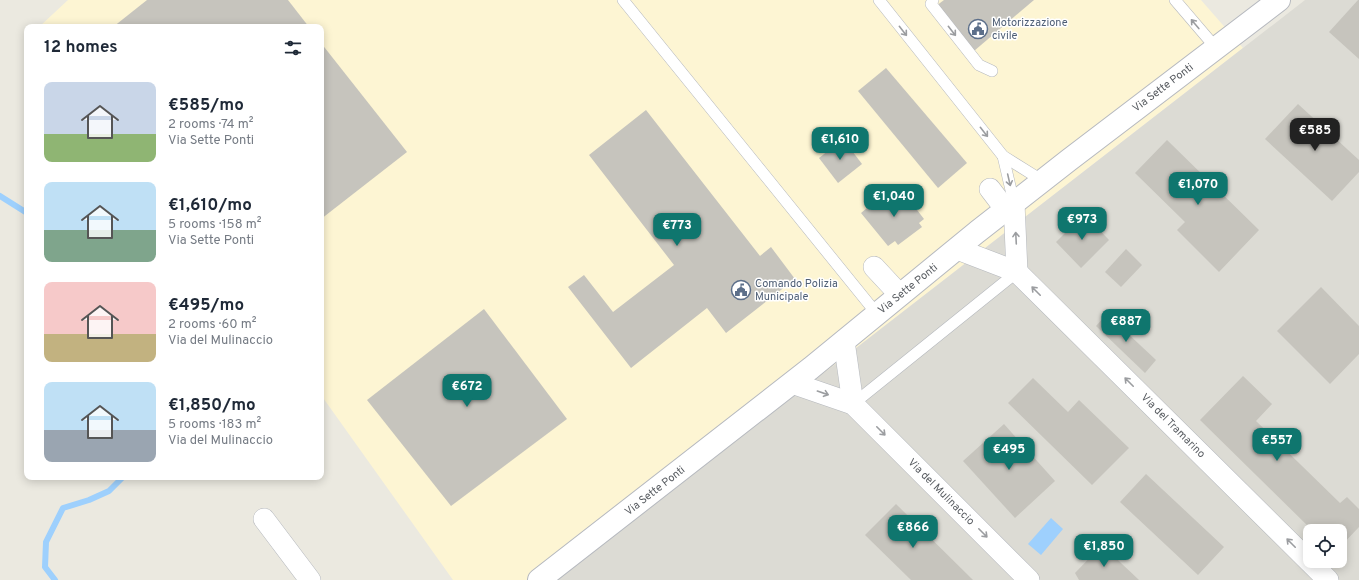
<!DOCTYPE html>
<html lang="en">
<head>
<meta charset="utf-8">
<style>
  :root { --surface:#fff; --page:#f2f2f3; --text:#1f2937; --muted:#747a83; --accent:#0f766e }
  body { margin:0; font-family:Overpass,sans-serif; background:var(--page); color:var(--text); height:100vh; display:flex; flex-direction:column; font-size:15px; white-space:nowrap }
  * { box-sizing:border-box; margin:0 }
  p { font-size:13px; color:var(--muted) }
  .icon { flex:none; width:22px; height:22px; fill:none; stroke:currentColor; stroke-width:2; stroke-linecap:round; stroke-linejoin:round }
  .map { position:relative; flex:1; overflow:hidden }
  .panel { position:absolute; left:24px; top:24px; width:300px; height:456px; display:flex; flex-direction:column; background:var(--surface); border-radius:8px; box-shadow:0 2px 10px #0003 }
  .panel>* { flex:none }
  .buttons { position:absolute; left:1303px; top:524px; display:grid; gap:8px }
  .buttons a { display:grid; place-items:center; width:44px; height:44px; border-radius:8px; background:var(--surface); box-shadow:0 2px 10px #0003; font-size:20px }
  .price { position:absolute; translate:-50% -34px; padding:0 9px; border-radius:8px; background:var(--accent); color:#fff; font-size:13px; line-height:26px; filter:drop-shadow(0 1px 2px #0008) }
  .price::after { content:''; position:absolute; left:50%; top:24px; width:12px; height:9px; margin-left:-6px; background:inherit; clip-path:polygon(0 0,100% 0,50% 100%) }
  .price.current { background:#222; color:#fff }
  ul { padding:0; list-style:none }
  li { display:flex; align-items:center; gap:12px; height:100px; padding:0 20px }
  li span { display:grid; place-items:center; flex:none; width:112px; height:80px; border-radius:8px; color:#555 }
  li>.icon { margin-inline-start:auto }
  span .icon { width:48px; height:48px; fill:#fffc; stroke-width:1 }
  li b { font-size:17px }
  h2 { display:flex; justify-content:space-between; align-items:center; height:48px; padding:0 20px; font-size:17px }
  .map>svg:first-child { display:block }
  .commercial { fill:#fdf5d3 }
  .industrial { fill:#dcdbd4; fill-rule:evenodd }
  .water { fill:#9ed0fd }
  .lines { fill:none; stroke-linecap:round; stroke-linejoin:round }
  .stream { stroke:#9ed0fd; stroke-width:6 }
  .building { fill:#c6c4bd }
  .service-casing { stroke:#b5b8bd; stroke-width:12 }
  .minor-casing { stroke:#b5b8bd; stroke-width:22 }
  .secondary-casing { stroke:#b6b9bf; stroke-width:24 }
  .service { stroke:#fff; stroke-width:11 }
  .minor { stroke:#fff; stroke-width:21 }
  .secondary { stroke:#fff; stroke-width:22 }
  .oneway { stroke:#9b9da0 }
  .labels { text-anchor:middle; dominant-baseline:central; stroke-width:3; stroke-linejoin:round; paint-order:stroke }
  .service-label { font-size:11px; fill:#4e5e75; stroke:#fff; text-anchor:start }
  .street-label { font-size:11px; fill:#585c61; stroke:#fff }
</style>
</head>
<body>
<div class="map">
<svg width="1359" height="580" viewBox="0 0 1359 580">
  <rect width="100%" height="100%" fill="#ebe9e0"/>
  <!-- commercial -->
  <polygon class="commercial" points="68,0 1201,0 1243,48 557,580 453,580 321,395 321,27 39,27"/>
  <!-- industrial -->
  <path class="industrial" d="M1305,0h54v580h-802zM1310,531h30v30h-30z"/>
  <!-- water -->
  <polygon class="water" points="1051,518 1063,529 1041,555 1028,544"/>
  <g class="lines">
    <!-- stream -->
    <g class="stream">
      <polyline points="0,196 27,213"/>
      <polyline points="55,580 45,567 46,542 63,508 89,500 109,491 123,477"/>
    </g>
  </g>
  <!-- building -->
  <g class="building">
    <polygon points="147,0 288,0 309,27 113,27"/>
    <polygon points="944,0 1034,0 974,51 936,6"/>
    <polygon points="1358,0 1359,0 1359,59 1329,32"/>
    <polygon points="321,43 407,152 321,219"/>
    <polygon points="886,68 967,163 938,188 858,91"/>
    <polygon points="1298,104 1359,160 1359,172 1332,201 1265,139"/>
    <polygon points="646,110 760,256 771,247 795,279 726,333 707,308 631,368 568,287 584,275 613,312 674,265 589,155"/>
    <polygon points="843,139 862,164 838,183 819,158"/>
    <polygon points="1167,140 1259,230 1219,272 1177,230 1185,222 1135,173"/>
    <polygon points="901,189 924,219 919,223 922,227 898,245 895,241 888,246 861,213 886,192 891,197"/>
    <polygon points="1076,217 1084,226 1090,220 1109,240 1081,268 1056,242 1065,233 1062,230"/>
    <polygon points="1126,249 1142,265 1121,287 1105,272"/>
    <polygon points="1321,287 1359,326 1359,354 1330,384 1277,331"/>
    <polygon points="484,309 567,419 451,506 367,400"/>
    <polygon points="1107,314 1156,360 1145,373 1096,326"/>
    <polygon points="1243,376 1272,404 1256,421 1340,503 1347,497 1359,509 1359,527 1340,547 1340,531 1313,531 1200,420"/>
    <polygon points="1033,378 1068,412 1079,400 1129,448 1092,485 1008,403"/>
    <polygon points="1004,424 1055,481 1015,518 963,461"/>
    <polygon points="1146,474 1224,547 1198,575 1120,502"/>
    <polygon points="896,504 973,580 911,580 865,535"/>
    <polygon points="1102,545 1139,580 1079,580 1075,573"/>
  </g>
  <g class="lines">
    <!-- service casing -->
    <g class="service-casing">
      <g id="service">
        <polyline points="623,0 877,314"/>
        <polyline points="879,0 1003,156 1043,181"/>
        <polyline points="933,0 931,4 979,65 992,71"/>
        <polyline points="1175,0 1216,48"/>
        <polyline points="1003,156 1014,203"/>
        <polyline points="853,404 1017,272"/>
      </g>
    </g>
    <!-- minor casing -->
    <g class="minor-casing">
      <g id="minor">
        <polyline points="990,189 1006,210"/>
        <polyline points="1014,203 1017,272"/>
        <polyline points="957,249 1017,272 1328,580"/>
        <polyline points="874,267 900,295"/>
        <polyline points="844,341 853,404"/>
        <polyline points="792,383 853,404 1029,580"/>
        <polyline points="264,519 310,580"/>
      </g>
    </g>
    <!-- secondary casing -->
    <g class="secondary-casing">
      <polyline id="secondary" points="539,580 811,368 977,232 1069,160 1279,0"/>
    </g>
    <!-- service -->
    <use href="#service" class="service"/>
    <!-- minor -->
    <use href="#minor" class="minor"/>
    <!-- secondary -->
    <use href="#secondary" class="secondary"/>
  </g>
  <!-- one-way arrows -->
  <defs><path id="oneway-shaft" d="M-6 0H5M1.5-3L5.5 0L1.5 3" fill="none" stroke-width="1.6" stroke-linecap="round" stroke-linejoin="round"/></defs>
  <g class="oneway">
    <use href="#oneway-shaft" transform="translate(1195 24) rotate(-130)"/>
    <use href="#oneway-shaft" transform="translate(903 31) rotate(52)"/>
    <use href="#oneway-shaft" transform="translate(952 31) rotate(52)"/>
    <use href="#oneway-shaft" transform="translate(984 132) rotate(52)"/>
    <use href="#oneway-shaft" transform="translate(1009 180) rotate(77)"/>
    <use href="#oneway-shaft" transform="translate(1016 238) rotate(-93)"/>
    <use href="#oneway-shaft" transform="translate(1036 291) rotate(-135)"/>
    <use href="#oneway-shaft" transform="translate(1129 382) rotate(-135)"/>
    <use href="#oneway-shaft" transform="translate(823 393) rotate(19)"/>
    <use href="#oneway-shaft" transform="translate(881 431) rotate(45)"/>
    <use href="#oneway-shaft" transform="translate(983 533) rotate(45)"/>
    <use href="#oneway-shaft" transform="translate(1291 543) rotate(-135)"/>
  </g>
  <!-- icons -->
  <defs>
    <g id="civic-ring" transform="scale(1)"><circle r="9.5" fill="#fff" stroke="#5c6f8a" stroke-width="1.5"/><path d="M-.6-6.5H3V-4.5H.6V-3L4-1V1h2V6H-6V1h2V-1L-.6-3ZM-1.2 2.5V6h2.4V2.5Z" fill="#5c6f8a"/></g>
  </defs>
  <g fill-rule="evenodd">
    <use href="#civic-ring" x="978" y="29"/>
    <use href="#civic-ring" x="741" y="290"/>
  </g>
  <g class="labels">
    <!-- service labels -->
    <g class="service-label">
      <text x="992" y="23">Motorizzazione<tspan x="992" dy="13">civile</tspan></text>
      <text x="755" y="284">Comando Polizia<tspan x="755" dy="13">Municipale</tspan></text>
    </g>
    <!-- street labels -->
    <g class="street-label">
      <text transform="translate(1163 88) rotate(-37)">Via Sette Ponti</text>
      <text transform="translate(908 289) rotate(-39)">Via Sette Ponti</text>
      <text transform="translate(1173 426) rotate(45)">Via del Tramarino</text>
      <text transform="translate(655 491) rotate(-38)">Via Sette Ponti</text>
      <text transform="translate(941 492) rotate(45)">Via del Mulinaccio</text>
    </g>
  </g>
</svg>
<div class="buttons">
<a><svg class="icon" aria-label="locate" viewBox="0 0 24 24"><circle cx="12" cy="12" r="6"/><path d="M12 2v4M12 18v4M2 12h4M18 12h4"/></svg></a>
</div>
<b class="price current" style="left:1315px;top:152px">€585</b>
<b class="price" style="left:840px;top:161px">€1,610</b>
<b class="price" style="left:1198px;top:206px">€1,070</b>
<b class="price" style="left:894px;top:218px">€1,040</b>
<b class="price" style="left:1082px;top:241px">€973</b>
<b class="price" style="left:677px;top:247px">€773</b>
<b class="price" style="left:1126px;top:343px">€887</b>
<b class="price" style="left:467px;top:408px">€672</b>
<b class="price" style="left:1277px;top:462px">€557</b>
<b class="price" style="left:1009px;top:471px">€495</b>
<b class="price" style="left:913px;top:549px">€866</b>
<b class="price" style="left:1104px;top:568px">€1,850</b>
<section class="panel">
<h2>12 homes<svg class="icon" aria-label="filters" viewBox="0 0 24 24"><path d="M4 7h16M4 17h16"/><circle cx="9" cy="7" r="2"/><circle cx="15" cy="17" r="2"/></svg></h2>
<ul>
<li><span style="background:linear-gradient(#c9d6e8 65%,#8fb573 0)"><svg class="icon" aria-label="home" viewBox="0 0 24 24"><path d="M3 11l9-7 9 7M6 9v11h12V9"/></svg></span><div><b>€585/mo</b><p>2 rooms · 74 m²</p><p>Via Sette Ponti</p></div></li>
<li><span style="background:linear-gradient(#bfe0f5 60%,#7fa58c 0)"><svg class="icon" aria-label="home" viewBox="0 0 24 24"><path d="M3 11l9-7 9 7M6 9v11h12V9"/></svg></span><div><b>€1,610/mo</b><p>5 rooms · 158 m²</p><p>Via Sette Ponti</p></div></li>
<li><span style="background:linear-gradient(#f6c9c9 65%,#c2b280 0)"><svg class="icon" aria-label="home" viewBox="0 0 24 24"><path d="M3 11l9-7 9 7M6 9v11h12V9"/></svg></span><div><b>€495/mo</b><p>2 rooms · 60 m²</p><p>Via del Mulinaccio</p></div></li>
<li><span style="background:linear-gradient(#bfe0f5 60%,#9aa5b1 0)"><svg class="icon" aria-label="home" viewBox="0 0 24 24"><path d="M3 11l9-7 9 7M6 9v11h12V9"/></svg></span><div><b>€1,850/mo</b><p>5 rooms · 183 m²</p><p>Via del Mulinaccio</p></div></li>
</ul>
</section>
</div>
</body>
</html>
